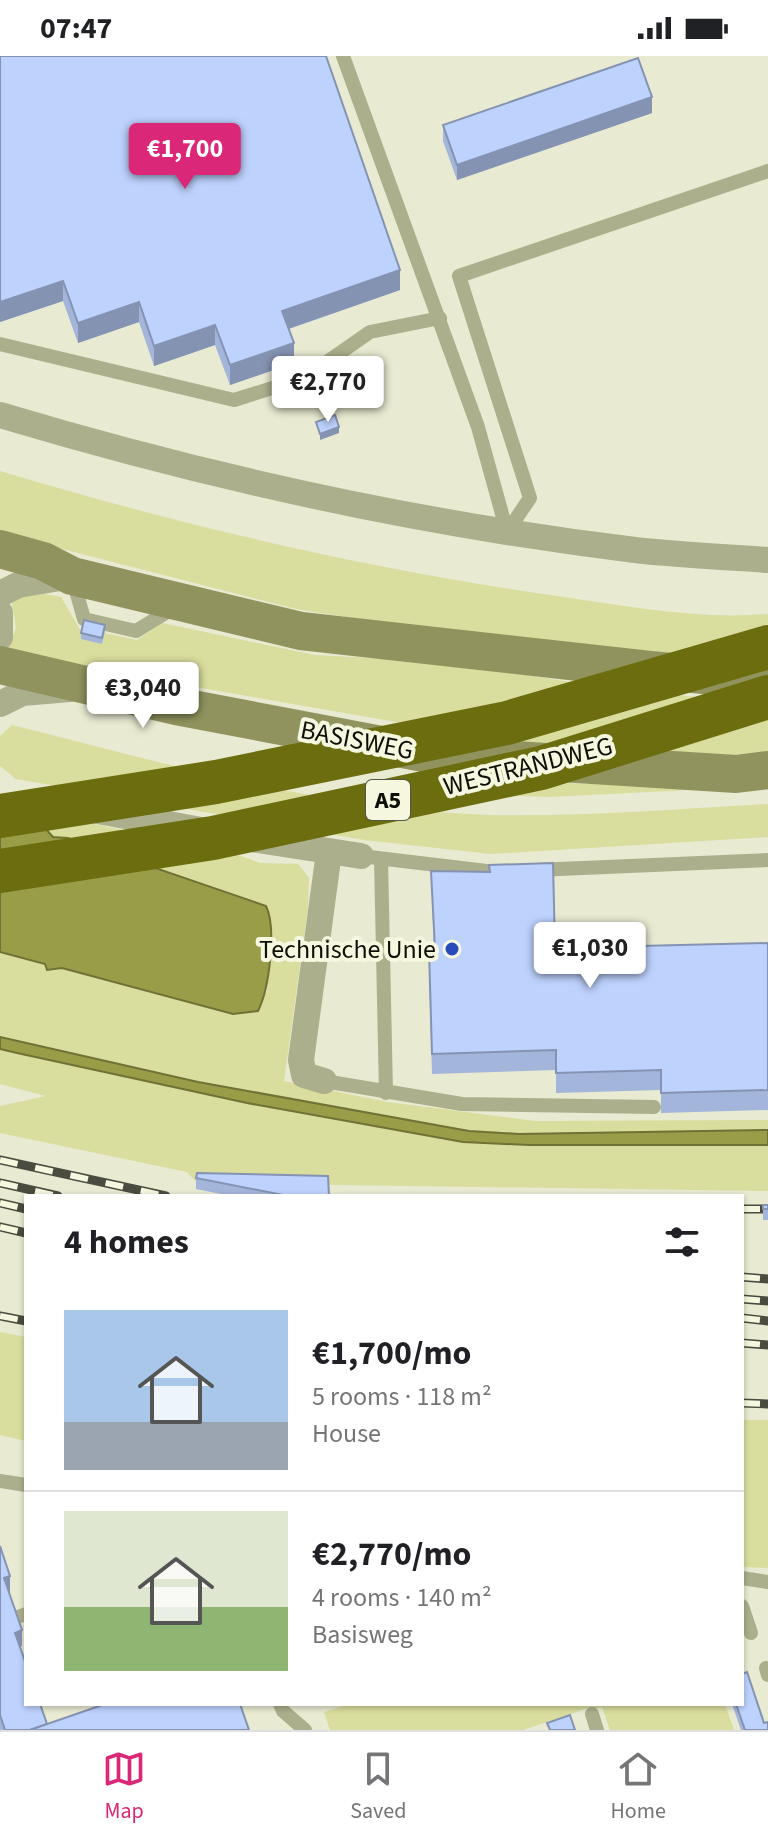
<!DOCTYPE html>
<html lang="en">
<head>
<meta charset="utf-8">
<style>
  :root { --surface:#fff; --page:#f2f2f2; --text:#202124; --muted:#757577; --line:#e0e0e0; --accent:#db2777 }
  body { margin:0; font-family:"Source Sans 3",sans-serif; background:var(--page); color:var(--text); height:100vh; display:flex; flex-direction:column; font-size:30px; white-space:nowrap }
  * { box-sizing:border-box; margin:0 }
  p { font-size:26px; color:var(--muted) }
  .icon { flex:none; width:44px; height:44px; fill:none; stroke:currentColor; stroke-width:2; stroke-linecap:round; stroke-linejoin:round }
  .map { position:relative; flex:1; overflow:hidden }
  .details { position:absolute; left:24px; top:1138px; width:720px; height:512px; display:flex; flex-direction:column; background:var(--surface); border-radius:0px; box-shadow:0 2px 6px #0004 }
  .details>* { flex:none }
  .price { position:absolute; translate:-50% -68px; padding:0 18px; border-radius:8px; background:#fff; color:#222; font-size:26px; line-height:52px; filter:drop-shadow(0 2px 4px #0008) }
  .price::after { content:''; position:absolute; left:50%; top:48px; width:24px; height:18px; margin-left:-12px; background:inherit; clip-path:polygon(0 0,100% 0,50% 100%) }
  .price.selected { background:var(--accent); color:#fff }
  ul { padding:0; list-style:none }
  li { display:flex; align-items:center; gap:24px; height:200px; padding:0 40px }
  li+li { border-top:2px solid var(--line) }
  li span { display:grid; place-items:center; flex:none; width:224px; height:160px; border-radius:0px; color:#555 }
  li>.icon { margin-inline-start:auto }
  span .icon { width:96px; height:96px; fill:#fffc; stroke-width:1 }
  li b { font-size:34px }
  h2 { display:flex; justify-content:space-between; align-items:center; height:96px; padding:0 40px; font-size:34px }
  .status { display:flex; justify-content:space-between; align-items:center; height:56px; padding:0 40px; background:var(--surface); direction:ltr }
  .status svg { height:22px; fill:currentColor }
  .dock { display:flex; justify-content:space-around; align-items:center; height:112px; border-top:2px solid var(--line); background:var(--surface); font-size:22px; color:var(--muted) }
  .dock a { display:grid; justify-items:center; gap:4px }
  .dock .selected { color:var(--accent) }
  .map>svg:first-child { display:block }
  .green { fill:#d9dd9d }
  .water { fill:#999d48; stroke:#6f7234; stroke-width:2 }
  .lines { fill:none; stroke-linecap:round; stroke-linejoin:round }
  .lane { stroke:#acaf8c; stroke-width:14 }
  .street { stroke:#acaf8c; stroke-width:26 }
  .secondary { stroke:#90935e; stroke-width:38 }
  .rail-casing { stroke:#4b4c40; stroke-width:9 }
  .rail { stroke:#f5f7de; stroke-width:6; stroke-dasharray:18; stroke-linecap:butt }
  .highway-bridge { stroke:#6b6d0e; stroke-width:44 }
  .wall { fill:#a3b5da }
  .shaded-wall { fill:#8593b2 }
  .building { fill:#bed2fe; stroke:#8593b2; stroke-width:2 }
  .poi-dot { fill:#274bba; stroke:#f5f7de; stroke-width:3 }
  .labels { text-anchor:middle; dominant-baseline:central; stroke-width:8; stroke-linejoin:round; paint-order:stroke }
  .shield { fill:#f5f7de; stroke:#535548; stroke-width:2 }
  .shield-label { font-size:24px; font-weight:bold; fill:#0e0f07 }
  .street-label { font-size:26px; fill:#0e0f07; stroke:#f5f7de }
  .poi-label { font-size:26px; fill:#0e0f07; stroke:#f5f7de; text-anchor:end }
</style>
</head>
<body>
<div class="status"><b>07:47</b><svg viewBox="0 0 49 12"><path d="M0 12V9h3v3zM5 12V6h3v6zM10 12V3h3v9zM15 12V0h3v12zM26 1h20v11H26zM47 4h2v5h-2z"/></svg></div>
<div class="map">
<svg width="768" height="1674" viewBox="0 0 768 1674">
  <rect width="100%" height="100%" fill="#e8ead1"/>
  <!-- green -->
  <g class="green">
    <path d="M0,415c183,55 368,98 557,125 68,10 142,24 211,18v38l-58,7 -249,-24 -165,-26 -296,-76z"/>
    <polygon points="40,537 61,541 82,577 101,588 104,577 137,584 162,567 315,599 443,606 614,633 768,648 768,699 722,704 546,692 6,598 16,572 11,542"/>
    <path d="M12,669c156,39 314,85 477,90 92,2 186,-6 279,-11v33l-277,17 -127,-14 -348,-61 -16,-13v-30z"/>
    <polygon points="556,727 768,730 549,741 471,738"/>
    <polygon points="0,748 235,798 260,807 298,808 309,822 308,852 284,1025 388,1046 535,1065 768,1064 768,1074 519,1078 469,1075 198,1026 0,981 0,896 55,912 267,936 269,857 205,829 68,782 53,781"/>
    <polygon points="0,993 247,1047 463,1086 529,1089 768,1089 768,1135 197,1127 187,1116 0,1077 0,1050 46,1040 0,1028"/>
    <polygon points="0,1276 26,1281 26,1385 0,1379"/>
    <polygon points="742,1364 768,1364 768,1512 742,1511"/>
    <polygon points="349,1648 725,1648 734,1674 610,1674 602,1651 592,1654 591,1651 523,1674 330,1674 324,1656"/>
  </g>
  <!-- water -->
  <g class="water">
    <path d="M0,769l44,2 9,10 15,1 198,68c11,23 3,83 -8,105l-25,3 -171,-46 -15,2 -2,-6 -45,-12z"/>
    <polygon points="0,981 198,1026 469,1075 519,1078 768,1074 768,1089 529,1089 463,1086 247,1047 17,997 0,993"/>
  </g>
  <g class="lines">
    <!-- lane -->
    <g class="lane">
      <polyline points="343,0 478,371 507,476"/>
      <polyline points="0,288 234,344 304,322 370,276 440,262"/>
      <polyline points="507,476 530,442 459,220 768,115"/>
      <polyline points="73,524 84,563 136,575 175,551"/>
      <polyline points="361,800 495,816"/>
      <polyline points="381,803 386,1037"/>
      <polyline points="536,814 768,804"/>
      <polyline points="324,1025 462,1048 654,1051"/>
      <polyline points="0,1425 26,1429"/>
      <polyline points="742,1522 768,1526"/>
      <polyline points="742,1550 751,1577"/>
      <polyline points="12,1563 26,1558"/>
      <polyline points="766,1612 768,1619"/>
      <polyline points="280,1648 283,1655 305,1674"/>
      <polyline points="592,1658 597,1674"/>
    </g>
    <!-- street -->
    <g class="street">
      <path d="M0,359c207,62 421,109 635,135 44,5 89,7 133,10"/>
      <polyline points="0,538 18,529 72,520"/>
      <polyline points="0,557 0,581"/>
      <polyline points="0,648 22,637 70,633"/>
      <polyline points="98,755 201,774"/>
      <polyline points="251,783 361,800"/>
      <polyline points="324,1025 304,1019 301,1004 329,796"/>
    </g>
    <!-- secondary -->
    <g class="secondary">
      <polyline points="0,493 43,505 72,520 301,575 650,614 736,622 768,620"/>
      <polyline points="0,609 176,650 434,699 736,718 768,714"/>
    </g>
    <!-- rail casing -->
    <g class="rail-casing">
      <g id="rail">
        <polyline points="0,1104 166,1140"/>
        <polyline points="0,1127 58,1140"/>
        <polyline points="0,1147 26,1153"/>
        <polyline points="742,1153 768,1153"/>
        <polyline points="0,1171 26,1177"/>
        <polyline points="742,1221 768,1223"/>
        <polyline points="742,1243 768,1245"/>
        <polyline points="0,1260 26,1265"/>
        <polyline points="742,1262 768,1265"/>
        <polyline points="742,1287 768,1289"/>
        <polyline points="742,1347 768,1348"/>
      </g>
    </g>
    <!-- rail -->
    <use href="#rail" class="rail"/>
    <!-- highway-bridge -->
    <g class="highway-bridge">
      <polyline points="0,760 216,726 507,667 768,591"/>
      <polyline points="0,815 213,782 541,712 768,641"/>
    </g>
  </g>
  <!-- wall -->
  <g class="wall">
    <polygon points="0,0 400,234 289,273 294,307 230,329 215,289 154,310 139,266 78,287 63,245 0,266"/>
    <polygon points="652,57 457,124 443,85 443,69"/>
    <polygon points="105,575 102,588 81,583 81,577"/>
    <polygon points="431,815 555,892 768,887 768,1054 661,1057 661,1034 556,1037 556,1014 432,1018 429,914 434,893"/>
    <polygon points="196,1122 329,1140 231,1140 196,1133"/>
    <rect x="763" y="1149" width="5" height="15"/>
    <polygon points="0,1490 10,1536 8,1536 22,1590 20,1591 47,1668 249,1674 0,1674"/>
    <polygon points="732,1648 742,1648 768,1674 741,1674"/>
  </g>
  <!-- shaded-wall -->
  <g class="shaded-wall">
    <polygon points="652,41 652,57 457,124 457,109"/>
    <polygon points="400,214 400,234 282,275 282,255"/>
    <polygon points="63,225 63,245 0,266 0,246"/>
    <polygon points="139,246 139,266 78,287 78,267"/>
    <polygon points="215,269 215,289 154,310 154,290"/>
    <polygon points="294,287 294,307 230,329 230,309"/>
    <polygon points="339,371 339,377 320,384 320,378"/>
    <polygon points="10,1520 10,1536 4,1538 4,1522"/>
    <polygon points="22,1574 22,1590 15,1592 15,1577"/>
  </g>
  <!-- building -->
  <g class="building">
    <polygon points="0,0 326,0 400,214 282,255 294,287 230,309 215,269 154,290 139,246 78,267 63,225 0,246"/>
    <polygon points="638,2 652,41 457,109 443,69"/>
    <polygon points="335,359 339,371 320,378 316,366"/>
    <polygon points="84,564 105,569 102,582 81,577"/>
    <polygon points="553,807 555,892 768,887 768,1034 661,1037 661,1014 556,1017 556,994 432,998 429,894 435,893 431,815 490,816 489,809"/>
    <polygon points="197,1117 328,1120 329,1140 288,1140 196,1122"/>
    <rect x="763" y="1149" width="5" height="4"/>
    <polygon points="0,1490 10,1520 4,1522 22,1574 15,1577 26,1608 26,1648 40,1648 47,1668 30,1674 5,1674 0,1659"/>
    <polygon points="747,1616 764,1667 768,1666 768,1674 745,1674 736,1648 742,1648 742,1618"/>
    <polygon points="105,1648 240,1648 249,1674 30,1674"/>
    <polygon points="570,1659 575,1674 550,1674 547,1667"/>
  </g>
  <!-- markers -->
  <circle class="poi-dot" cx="452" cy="893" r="8"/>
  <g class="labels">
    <!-- shield labels -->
    <rect class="shield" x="366" y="724" width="44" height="40" rx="6"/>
    <g class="shield-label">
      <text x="388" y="744">A5</text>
    </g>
    <!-- street labels -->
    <g class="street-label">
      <text transform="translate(357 684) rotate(11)">BASISWEG</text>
      <text transform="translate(528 710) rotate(-14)">WESTRANDWEG</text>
    </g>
    <!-- poi labels -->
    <g class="poi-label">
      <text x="436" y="893">Technische Unie</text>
    </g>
  </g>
</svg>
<b class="price selected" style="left:185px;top:135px">€1,700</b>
<b class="price" style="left:328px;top:368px">€2,770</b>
<b class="price" style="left:143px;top:674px">€3,040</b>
<b class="price" style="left:590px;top:934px">€1,030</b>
<section class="details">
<h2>4 homes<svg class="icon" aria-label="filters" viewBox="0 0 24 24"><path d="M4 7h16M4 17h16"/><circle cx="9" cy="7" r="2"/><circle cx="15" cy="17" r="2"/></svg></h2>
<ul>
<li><span style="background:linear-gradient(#a9c7e8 70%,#9aa5b1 0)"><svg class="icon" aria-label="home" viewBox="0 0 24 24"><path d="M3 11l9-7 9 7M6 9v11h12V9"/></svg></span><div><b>€1,700/mo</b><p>5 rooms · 118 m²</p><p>House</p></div></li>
<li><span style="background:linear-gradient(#dfe7d0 60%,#8fb573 0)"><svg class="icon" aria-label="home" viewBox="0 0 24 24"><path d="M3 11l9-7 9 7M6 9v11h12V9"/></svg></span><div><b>€2,770/mo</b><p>4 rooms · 140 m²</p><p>Basisweg</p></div></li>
</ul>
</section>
</div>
<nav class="dock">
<a class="selected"><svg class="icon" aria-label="map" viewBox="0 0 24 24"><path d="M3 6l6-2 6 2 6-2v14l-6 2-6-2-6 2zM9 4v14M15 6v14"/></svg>Map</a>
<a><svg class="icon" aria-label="saved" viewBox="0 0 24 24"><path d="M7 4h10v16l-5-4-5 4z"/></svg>Saved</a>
<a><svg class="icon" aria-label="home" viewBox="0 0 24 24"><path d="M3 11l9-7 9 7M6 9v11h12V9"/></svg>Home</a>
</nav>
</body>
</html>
